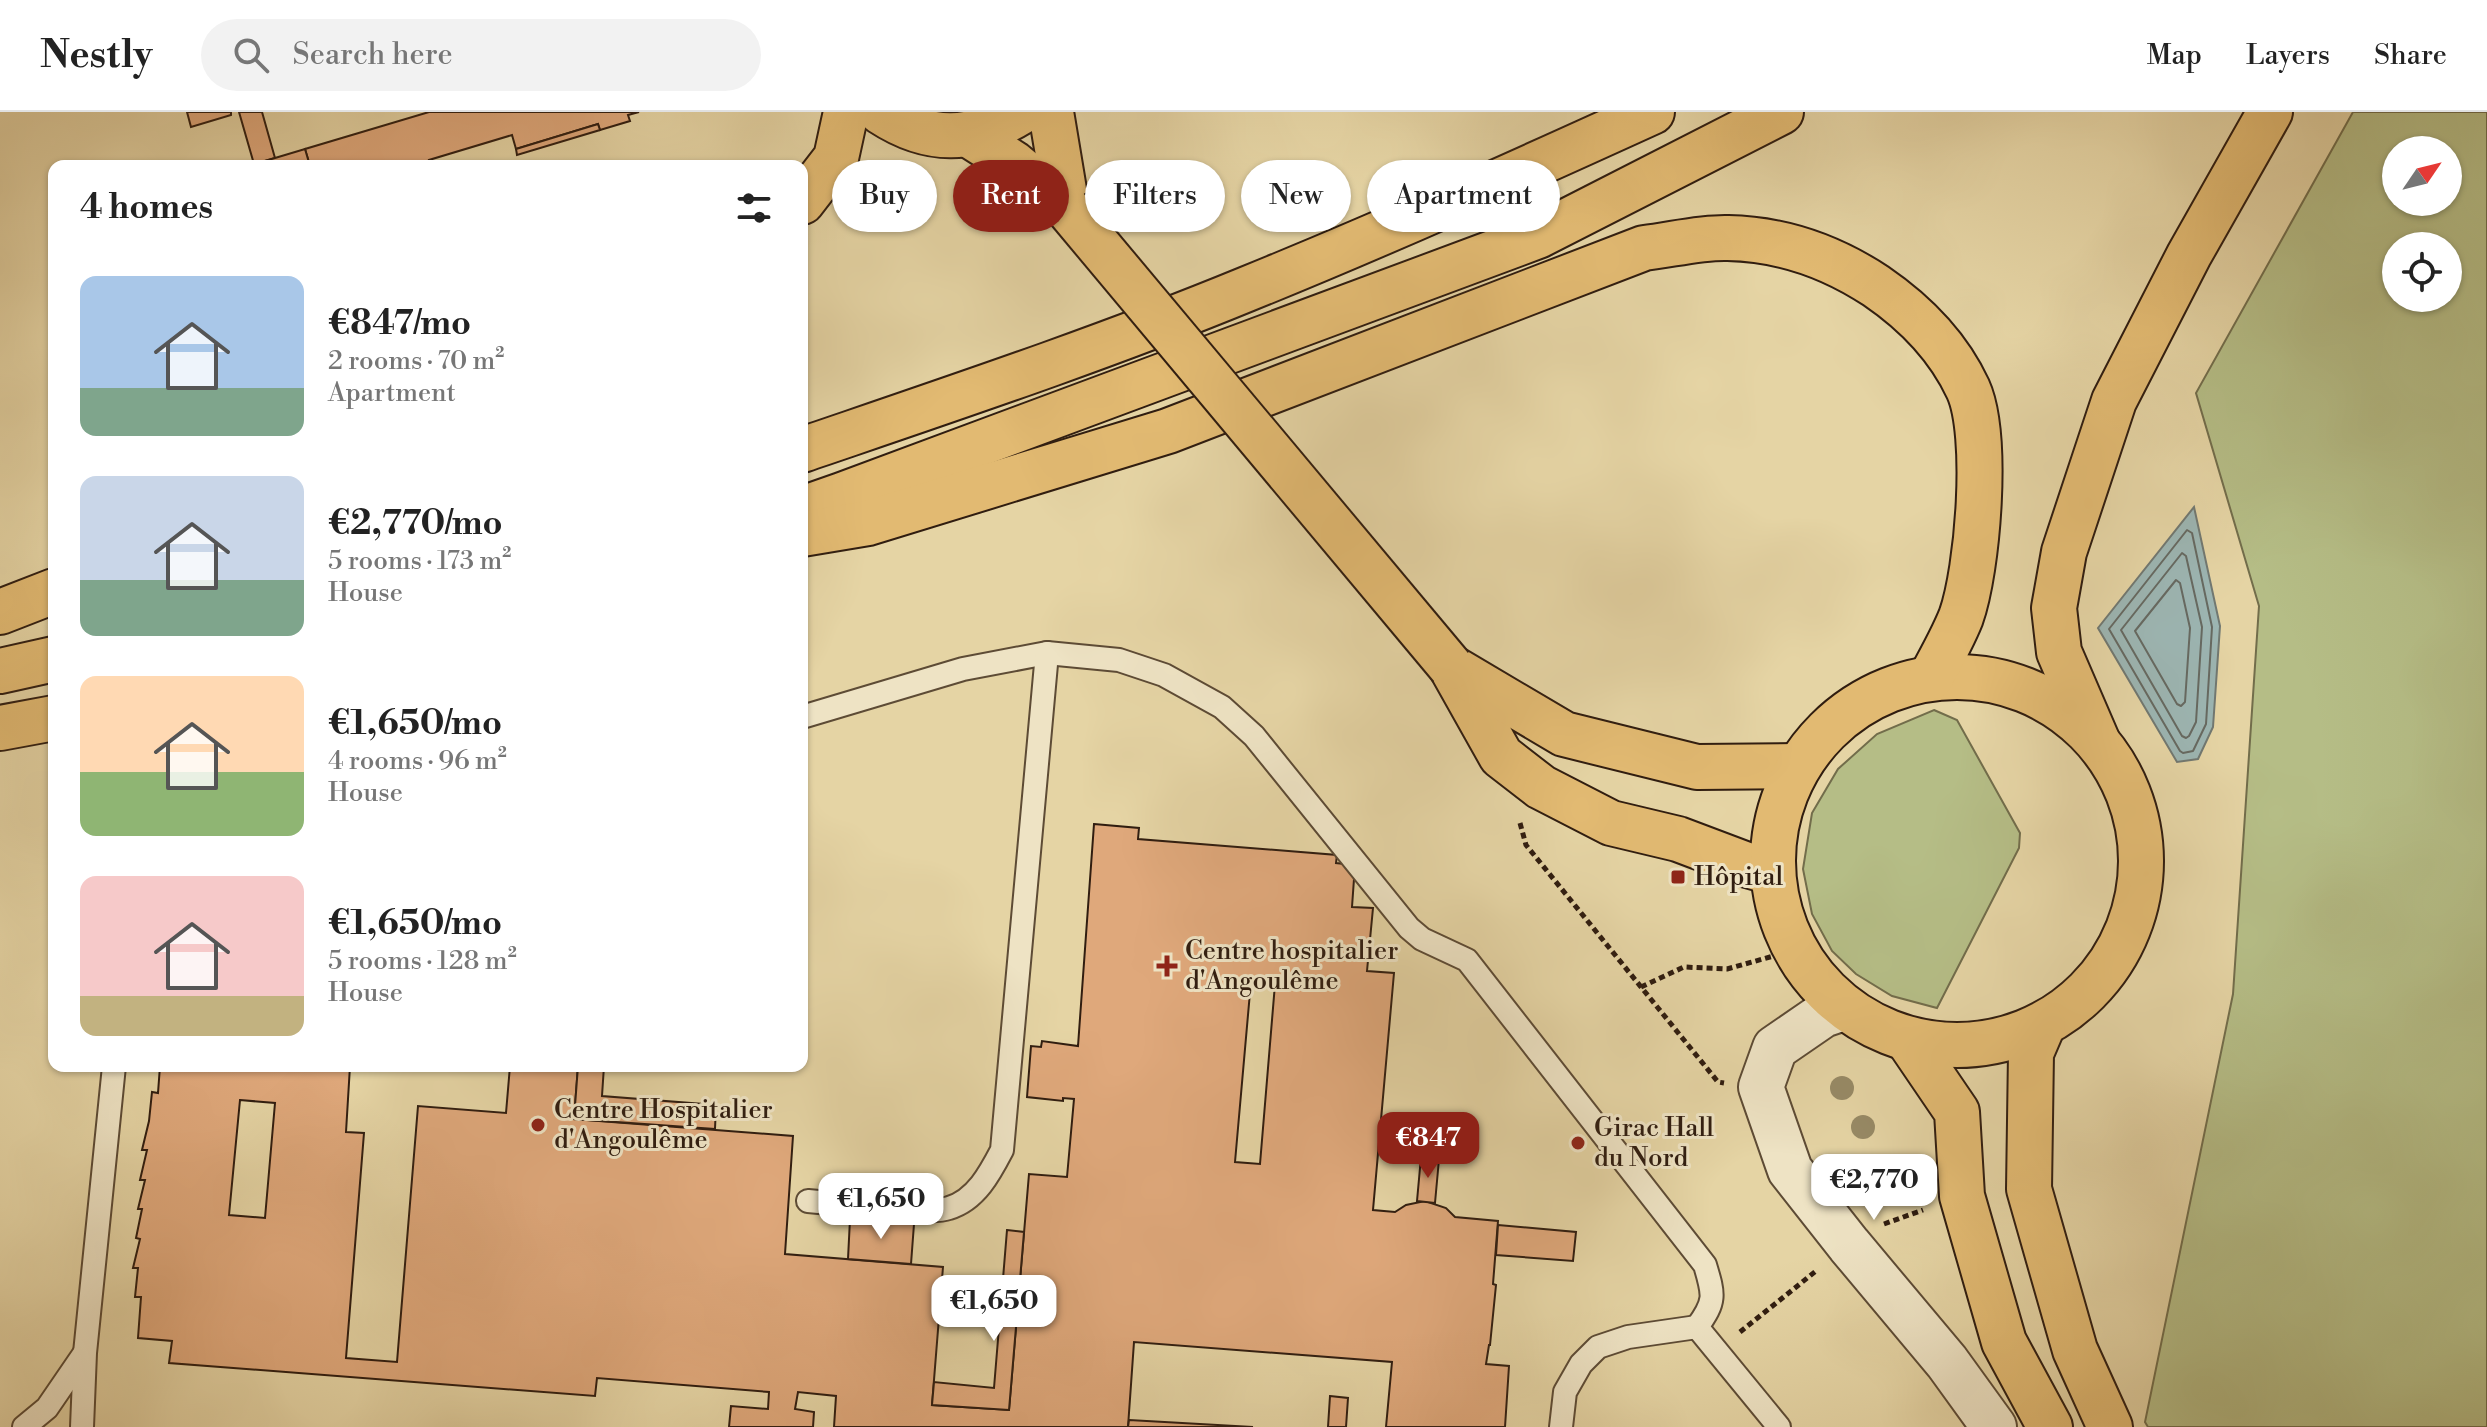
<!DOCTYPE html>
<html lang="en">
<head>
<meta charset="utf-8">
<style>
  :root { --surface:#fff; --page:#f2f2f2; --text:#222; --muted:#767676; --line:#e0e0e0; --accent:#8f2418 }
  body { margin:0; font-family:"Libre Bodoni",serif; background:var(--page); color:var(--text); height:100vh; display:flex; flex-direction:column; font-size:30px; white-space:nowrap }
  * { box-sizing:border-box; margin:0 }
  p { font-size:26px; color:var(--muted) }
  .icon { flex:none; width:44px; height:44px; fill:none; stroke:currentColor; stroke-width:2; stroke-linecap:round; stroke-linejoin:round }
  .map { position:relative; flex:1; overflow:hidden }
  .sheet { position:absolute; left:48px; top:48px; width:760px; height:912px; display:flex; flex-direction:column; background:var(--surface); border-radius:16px; box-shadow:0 2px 6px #0004 }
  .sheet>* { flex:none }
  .top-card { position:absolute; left:832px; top:48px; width:760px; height:72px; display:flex; gap:16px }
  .needle { width:52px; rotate:55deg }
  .controls { position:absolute; left:2382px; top:24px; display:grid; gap:16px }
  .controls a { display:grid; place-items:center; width:80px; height:80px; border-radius:50%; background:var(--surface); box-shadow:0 2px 6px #0004; font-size:40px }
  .price { position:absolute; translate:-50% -68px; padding:0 18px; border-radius:16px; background:#fff; color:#222; font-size:26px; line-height:52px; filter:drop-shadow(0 2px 4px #0008) }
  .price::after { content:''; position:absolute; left:50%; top:48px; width:24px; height:18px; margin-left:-12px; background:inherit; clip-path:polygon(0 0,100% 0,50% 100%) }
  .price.current { background:var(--accent); color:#fff }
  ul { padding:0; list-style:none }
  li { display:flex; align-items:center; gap:24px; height:200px; padding:0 32px }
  li span { display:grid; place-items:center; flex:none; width:224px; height:160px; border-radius:16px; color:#555 }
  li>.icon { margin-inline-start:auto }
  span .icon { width:96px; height:96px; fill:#fffc; stroke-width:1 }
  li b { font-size:34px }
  h2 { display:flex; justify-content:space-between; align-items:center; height:96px; padding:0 32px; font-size:34px }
  .tag { padding:0 28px; border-radius:36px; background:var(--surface); box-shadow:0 2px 6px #0004; font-size:28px; line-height:72px }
  .tag.current { background:var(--accent); color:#fff }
  header { display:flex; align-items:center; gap:48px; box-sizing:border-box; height:112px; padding:0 40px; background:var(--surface); border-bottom:2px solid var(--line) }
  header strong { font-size:38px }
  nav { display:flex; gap:44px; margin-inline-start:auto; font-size:28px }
  .search { width:560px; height:72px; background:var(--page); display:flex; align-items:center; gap:20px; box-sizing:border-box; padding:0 28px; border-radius:44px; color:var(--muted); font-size:30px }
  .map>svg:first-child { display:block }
  .green { fill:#b5bd86; stroke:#726d4b; stroke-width:2; fill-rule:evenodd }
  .water { fill:#9cb5b2; stroke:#717871; stroke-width:2 }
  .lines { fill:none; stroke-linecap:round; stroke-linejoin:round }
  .shore { stroke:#666961; stroke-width:2 }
  .building { fill:#dfa87b; stroke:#301d10; stroke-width:2; fill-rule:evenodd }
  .lane-casing { stroke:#5d4b35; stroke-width:26 }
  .street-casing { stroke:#5d4b35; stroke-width:48 }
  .primary-casing { stroke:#301d10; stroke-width:48 }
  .highway-casing { stroke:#301d10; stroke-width:48 }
  .path { stroke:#301d10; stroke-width:5; stroke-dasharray:6 4; stroke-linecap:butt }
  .lane { stroke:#eee3c4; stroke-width:22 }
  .street { stroke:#eee3c4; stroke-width:44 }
  .primary { stroke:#e2ba72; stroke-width:44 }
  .highway { stroke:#e2ba72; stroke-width:44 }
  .primary-bridge-casing { stroke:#301d10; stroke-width:48; stroke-linecap:butt }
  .primary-bridge { stroke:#e2ba72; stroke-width:44 }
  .tree { fill:#978a66 }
  .poi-dot { fill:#8f2418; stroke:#eee3c4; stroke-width:3 }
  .labels { text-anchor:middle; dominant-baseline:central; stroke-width:6; stroke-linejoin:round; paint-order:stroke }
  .poi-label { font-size:26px; fill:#301d10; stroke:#eee3c4; text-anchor:start }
</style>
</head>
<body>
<header>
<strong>Nestly</strong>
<div class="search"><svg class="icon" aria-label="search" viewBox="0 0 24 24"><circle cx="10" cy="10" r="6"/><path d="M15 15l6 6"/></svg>Search here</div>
<nav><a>Map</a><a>Layers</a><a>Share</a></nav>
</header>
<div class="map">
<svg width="2487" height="1315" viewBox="0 0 2487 1315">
  <rect width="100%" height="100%" fill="#e5d4a4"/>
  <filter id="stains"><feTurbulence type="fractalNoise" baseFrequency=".0025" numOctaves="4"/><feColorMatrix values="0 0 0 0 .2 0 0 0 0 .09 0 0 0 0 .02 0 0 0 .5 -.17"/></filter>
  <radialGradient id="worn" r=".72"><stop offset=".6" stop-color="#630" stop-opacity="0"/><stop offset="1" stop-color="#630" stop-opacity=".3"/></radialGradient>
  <!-- green -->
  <g class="green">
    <path d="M2353,0h134v1315h-339l-3,-5 88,-428 26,-388 -63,-213zM2396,38h52v52h-52zM2396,134h52v52h-52z"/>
    <polygon points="1934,598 1957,608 2020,721 2019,736 1937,896 1892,884 1856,862 1832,839 1812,802 1803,757 1812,701 1838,657 1877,622"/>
  </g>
  <!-- water -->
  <polygon class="water" points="2194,395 2220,514 2213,615 2198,647 2177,650 2098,516"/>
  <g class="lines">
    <!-- shore -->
    <g class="shore">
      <polygon points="2187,418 2192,421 2212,515 2206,612 2193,639 2183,641 2180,639 2109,517"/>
      <polygon points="2182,441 2186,444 2202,515 2196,610 2189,624 2186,626 2182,624 2121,518"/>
      <polygon points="2176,468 2180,471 2190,516 2185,590 2181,594 2177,592 2135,519"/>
    </g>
  </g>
  <!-- building -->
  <g class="building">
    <polygon points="187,0 231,0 231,3 191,15"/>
    <polygon points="239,0 262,0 275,46 254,52"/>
    <polygon points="429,0 639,0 628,3 630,9 600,18 598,12 516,37 512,23 429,48 431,54 310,54 305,37"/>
    <polygon points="598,12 600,18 517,43 516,37"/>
    <polygon points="305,37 310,54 248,54 275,46"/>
    <path d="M1094,712l45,4 -1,11 199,16 -1,8 19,2 -3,42 21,1 -6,63 27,2 -21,237 22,2 11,-7 19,-4 21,7 9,9 43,4 -5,63 3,1 -6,60h-1l-3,19 23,2 -4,61h-119l6,-65 -258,-20 -6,85h-294l2,-31 -38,-4 -3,17 19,3 -1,15h-84l2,-21 37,3 1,-17 -172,-14 -2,18 -426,-33 3,-22 -34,-3 3,-41h-6l3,-29h-5l7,-29 -4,-1 6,-29h-4l7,-29h-5l7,-30h-5l7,-29 3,-29 6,1 2,-27h190l-4,66 18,1 -18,225 51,4 21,-256 88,7 4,-47h68l-4,53 219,17 -8,118 158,13 -11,138 77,5 20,-236 38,3 7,-78 -11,-1v3l-36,-4 4,-51 10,1 1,-6 36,5zM1251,869l24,3 -15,180 -25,-2zM240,988l35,3 -10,115 -36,-3z"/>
    <polygon points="578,954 604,954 602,984 716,993 715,1017 574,1007"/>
    <polygon points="1421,1045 1439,1047 1435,1091 1417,1089"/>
    <polygon points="850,1107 914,1112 911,1152 848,1147"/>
    <polygon points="1498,1113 1576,1120 1573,1149 1496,1143"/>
    <polygon points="1007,1118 1024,1120 1009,1298 932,1293 934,1270 994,1276"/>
    <polygon points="1330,1284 1348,1286 1346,1315 1328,1315"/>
    <polygon points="1129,1308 1253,1315 1128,1315"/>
  </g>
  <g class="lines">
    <!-- lane casing -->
    <g class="lane-casing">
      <g id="lane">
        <path d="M802,605l161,-48 84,-16 72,7 45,15 58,32 32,29 155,192 13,11 45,21 238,305c9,30 11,36 -8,62"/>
        <path d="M808,1089c33,3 66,6 98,8 14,1 31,3 43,-1 27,-8 41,-35 53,-58l45,-497"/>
        <polyline points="1697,1215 1779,1315"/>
        <polyline points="24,1315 47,1296 84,1242"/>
        <polyline points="82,1315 85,1241 114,954"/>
        <polyline points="1561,1315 1565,1280 1581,1252 1598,1235 1628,1225 1697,1215"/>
      </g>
    </g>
    <!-- street casing -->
    <g class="street-casing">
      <polyline id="street" points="1844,896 1823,903 1775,936 1761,975 1790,1058 1849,1133 1947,1250 1994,1315"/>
    </g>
    <!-- primary casing -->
    <g class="primary-casing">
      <g id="primary">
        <path d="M881,0c49,32 91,30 140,0"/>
        <polyline points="1051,0 1067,96"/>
        <polyline points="969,23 1013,51 1067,96"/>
        <polyline points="1451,555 1501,644 1541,675 1611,711 1678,727 1747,753 1772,760"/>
        <polyline points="1454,557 1564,622 1697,655 1798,654"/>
        <circle cx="1957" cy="749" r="184"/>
        <polyline points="2043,913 2031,941 2029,1077 2075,1238 2110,1315"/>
        <polyline points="1908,928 1957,1000 1962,1084 2004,1230 2050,1315"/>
      </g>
    </g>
    <!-- highway casing -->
    <g class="highway-casing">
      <g id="highway">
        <polyline points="802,90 836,46 846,0"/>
        <path d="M802,338c149,-51 299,-101 445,-161 136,-55 271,-116 405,-177"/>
        <polyline points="802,397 842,383 1538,124 1781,0"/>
        <path d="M802,422l66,-11 300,-92 476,-183c27,-3 57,-11 84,-10 53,1 104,19 148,48 38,26 72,60 92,103 21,46 10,180 -7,228 -8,20 -19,40 -30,60"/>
        <polyline points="0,500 54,479"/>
        <polyline points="0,559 54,547"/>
        <polyline points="0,616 54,606"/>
        <polyline points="2097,628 2059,540 2054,496 2064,440 2114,289 2189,143 2270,0"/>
      </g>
    </g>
    <!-- path -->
    <g class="path">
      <polyline points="1520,711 1526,733 1718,970 1724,971"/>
      <polyline points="1641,875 1684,855 1727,857 1795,838"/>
      <polyline points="1884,1112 1923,1098"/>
      <polyline points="1740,1220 1816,1159"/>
    </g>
    <!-- lane -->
    <use href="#lane" class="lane"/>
    <!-- street -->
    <use href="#street" class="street"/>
    <!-- primary -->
    <use href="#primary" class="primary"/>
    <!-- highway -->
    <use href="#highway" class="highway"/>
    <!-- primary-bridge casing -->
    <g class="primary-bridge-casing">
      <polyline id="primary-bridge" points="1067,96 1451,555"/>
    </g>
    <!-- primary-bridge -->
    <use href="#primary-bridge" class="primary-bridge"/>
  </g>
  <!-- trees -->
  <g class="tree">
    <circle cx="1842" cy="976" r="12"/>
    <circle cx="1863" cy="1015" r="12"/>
  </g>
  <!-- markers -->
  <g class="poi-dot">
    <rect x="1670" y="757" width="16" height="16" rx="4"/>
    <path d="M1163 842h8v8h8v8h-8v8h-8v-8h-8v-8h8z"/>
    <circle cx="538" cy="1013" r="8"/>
    <circle cx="1578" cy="1031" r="8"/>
  </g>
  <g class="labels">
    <!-- poi labels -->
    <g class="poi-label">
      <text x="1694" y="765">Hôpital</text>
      <text x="1185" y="839">Centre hospitalier<tspan x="1185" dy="30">d'Angoulême</tspan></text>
      <text x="554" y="998">Centre Hospitalier<tspan x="554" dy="30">d'Angoulême</tspan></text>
      <text x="1594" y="1016">Girac Hall<tspan x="1594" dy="30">du Nord</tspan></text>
    </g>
  </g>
  <rect width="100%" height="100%" filter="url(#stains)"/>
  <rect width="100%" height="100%" fill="url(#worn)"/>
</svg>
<div class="controls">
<a><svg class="needle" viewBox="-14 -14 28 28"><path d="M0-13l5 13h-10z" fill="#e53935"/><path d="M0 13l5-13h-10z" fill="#767676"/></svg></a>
<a><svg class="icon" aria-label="locate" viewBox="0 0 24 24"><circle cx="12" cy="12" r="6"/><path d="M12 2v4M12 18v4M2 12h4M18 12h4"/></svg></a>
</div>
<b class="price current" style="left:1428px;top:1068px">€847</b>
<b class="price" style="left:1874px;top:1110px">€2,770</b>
<b class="price" style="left:881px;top:1129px">€1,650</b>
<b class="price" style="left:994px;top:1231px">€1,650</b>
<div class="top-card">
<a class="tag">Buy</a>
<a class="tag current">Rent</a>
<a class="tag">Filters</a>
<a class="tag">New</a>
<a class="tag">Apartment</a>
</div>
<section class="sheet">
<h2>4 homes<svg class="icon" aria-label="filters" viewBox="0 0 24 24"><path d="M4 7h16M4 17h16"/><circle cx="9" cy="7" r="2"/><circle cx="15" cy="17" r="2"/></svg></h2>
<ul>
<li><span style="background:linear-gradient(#a9c7e8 70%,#7fa58c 0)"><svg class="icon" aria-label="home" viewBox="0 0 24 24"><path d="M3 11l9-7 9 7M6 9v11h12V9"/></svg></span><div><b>€847/mo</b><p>2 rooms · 70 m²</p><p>Apartment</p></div></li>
<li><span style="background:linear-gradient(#c9d6e8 65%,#7fa58c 0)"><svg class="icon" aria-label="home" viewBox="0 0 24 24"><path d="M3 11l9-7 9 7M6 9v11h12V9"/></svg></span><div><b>€2,770/mo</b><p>5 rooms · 173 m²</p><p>House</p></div></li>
<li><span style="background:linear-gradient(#ffd9b3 60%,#8fb573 0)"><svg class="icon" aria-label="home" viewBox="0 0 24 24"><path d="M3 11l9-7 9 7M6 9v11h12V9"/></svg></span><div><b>€1,650/mo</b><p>4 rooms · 96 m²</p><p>House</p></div></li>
<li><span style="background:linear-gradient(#f6c9c9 75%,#c2b280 0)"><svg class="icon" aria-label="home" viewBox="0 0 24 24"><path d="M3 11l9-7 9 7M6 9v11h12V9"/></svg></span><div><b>€1,650/mo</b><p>5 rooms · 128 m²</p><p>House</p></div></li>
</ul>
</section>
</div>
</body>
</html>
